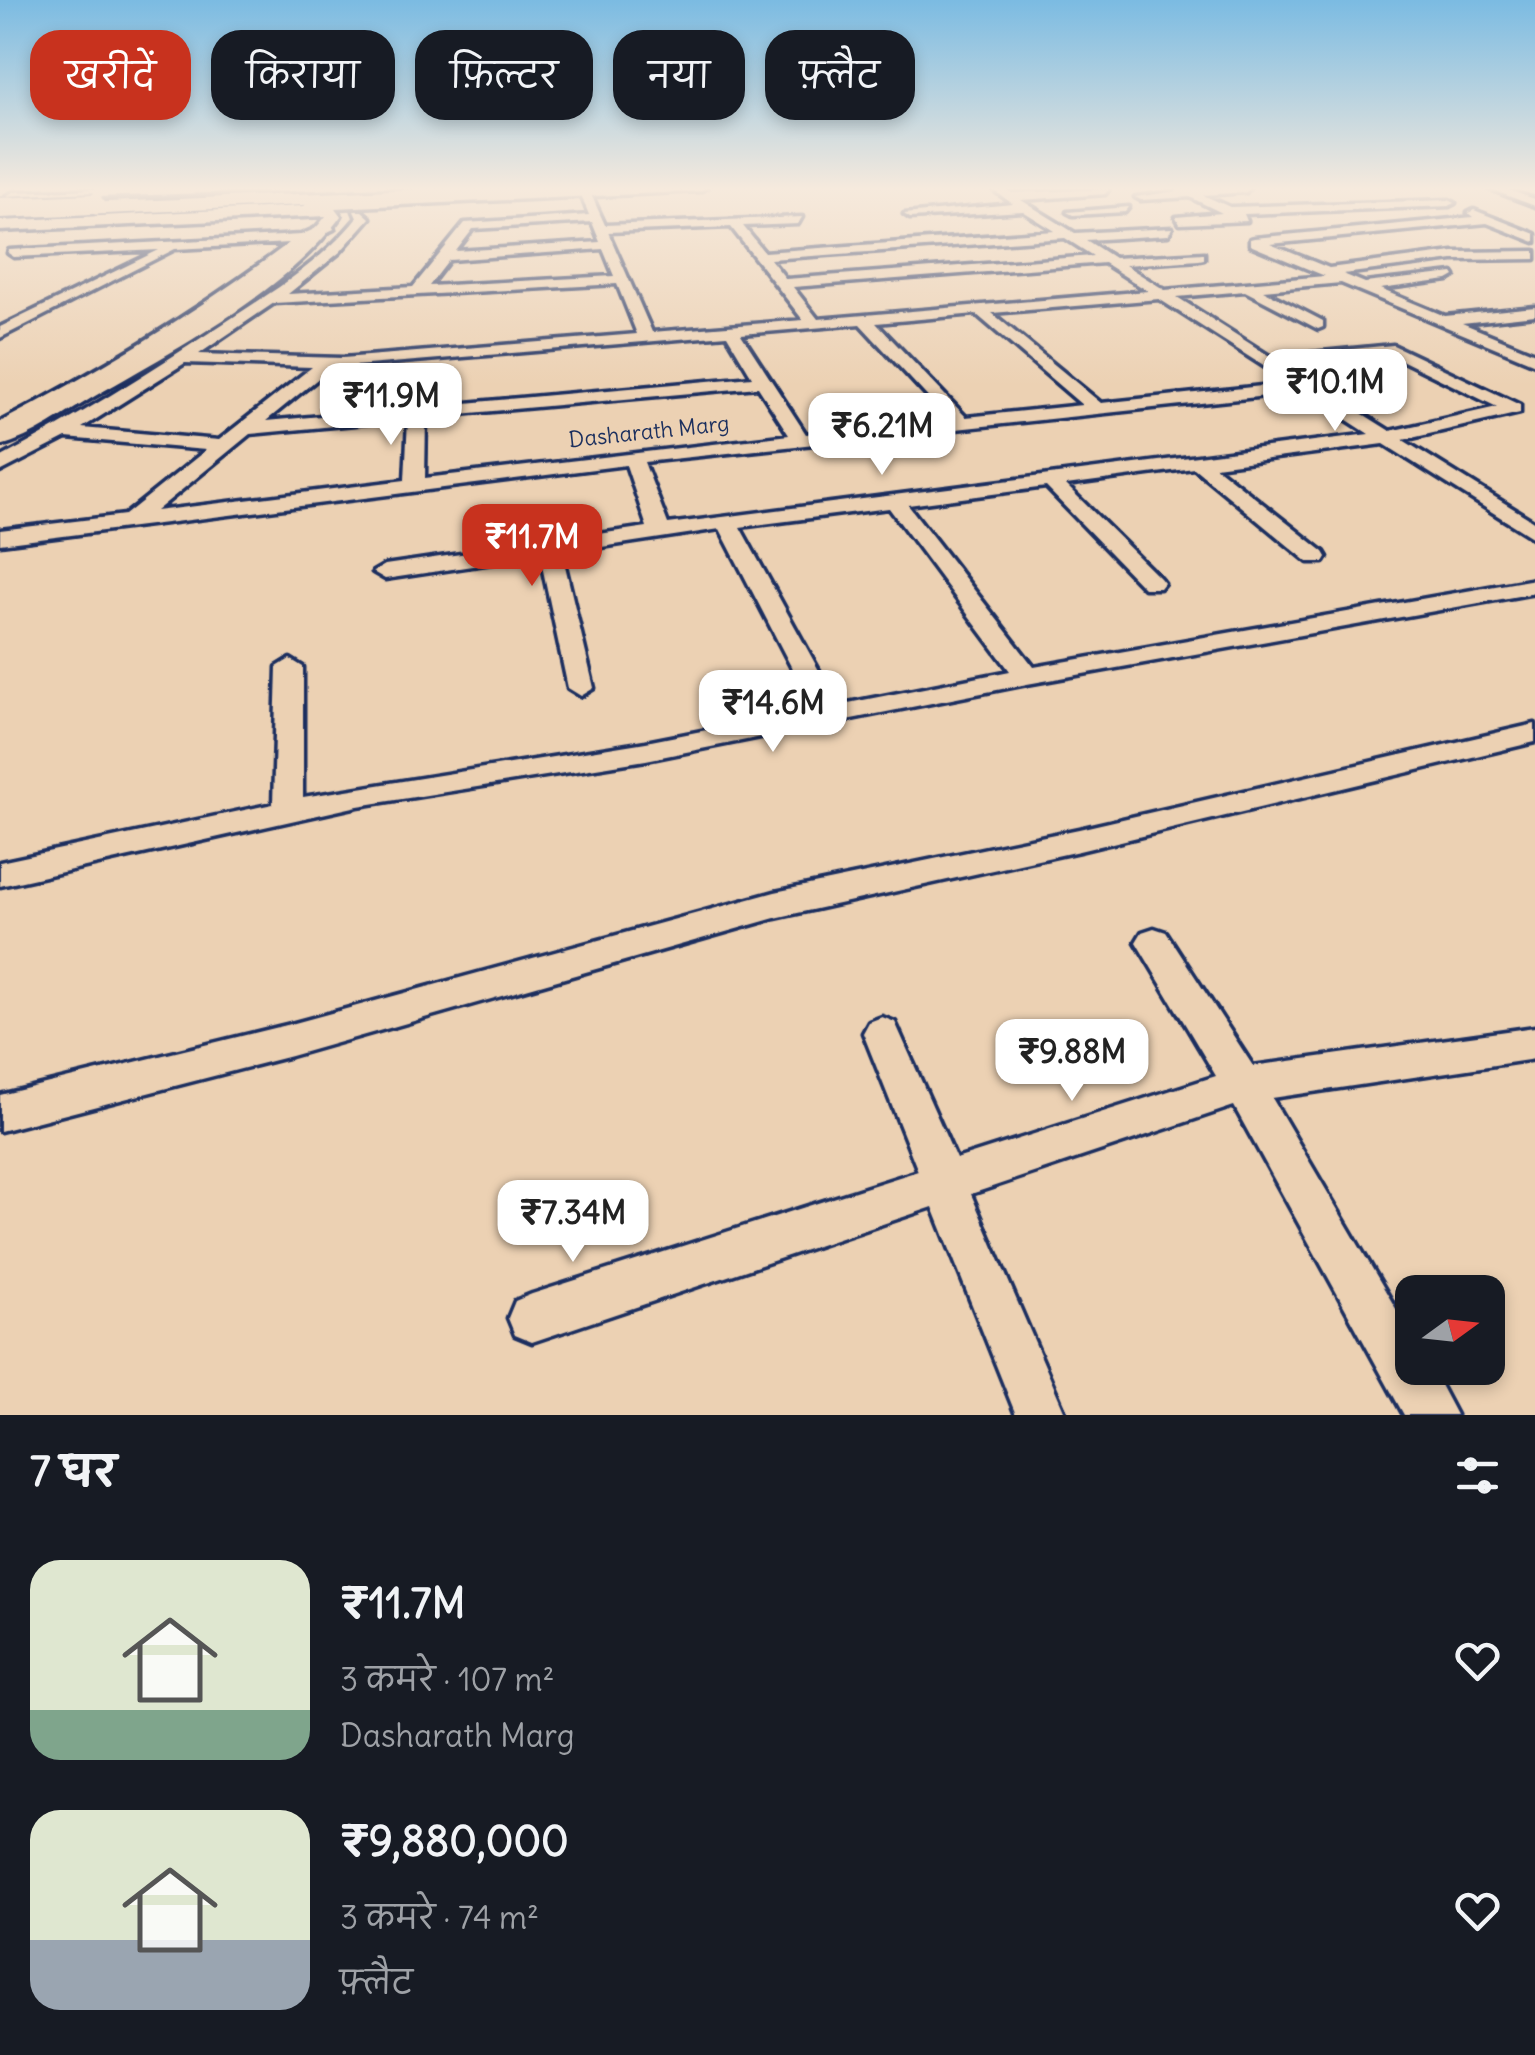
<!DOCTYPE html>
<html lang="hi">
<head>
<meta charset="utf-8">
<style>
  :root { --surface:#171b24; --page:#242831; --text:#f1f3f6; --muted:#9ea1a6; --accent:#c8321e }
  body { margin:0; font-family:Delius,"Playpen Sans Deva",sans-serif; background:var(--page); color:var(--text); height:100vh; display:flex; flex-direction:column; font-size:38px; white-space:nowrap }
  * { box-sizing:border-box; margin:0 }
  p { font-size:32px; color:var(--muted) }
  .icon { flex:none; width:55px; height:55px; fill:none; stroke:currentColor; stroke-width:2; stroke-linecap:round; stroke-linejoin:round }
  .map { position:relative; height:1415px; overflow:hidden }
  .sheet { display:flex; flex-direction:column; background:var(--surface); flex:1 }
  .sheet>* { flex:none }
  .hud { position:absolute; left:30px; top:30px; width:1000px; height:90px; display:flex; gap:20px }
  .needle { width:65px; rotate:75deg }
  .controls { position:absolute; left:1395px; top:1275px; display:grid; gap:20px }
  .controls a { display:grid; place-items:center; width:110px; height:110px; border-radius:20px; background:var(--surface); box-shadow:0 5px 15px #0003; font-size:50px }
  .price { position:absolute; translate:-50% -85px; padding:0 22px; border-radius:20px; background:#fff; color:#222; font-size:32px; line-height:65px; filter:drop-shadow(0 2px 5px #0008) }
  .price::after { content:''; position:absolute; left:50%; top:60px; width:30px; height:22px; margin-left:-15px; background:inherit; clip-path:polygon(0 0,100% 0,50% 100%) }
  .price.on { background:var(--accent); color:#fff }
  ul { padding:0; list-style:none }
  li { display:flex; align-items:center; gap:30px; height:250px; padding:0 30px }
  li span { display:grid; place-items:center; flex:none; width:280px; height:200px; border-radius:30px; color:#555 }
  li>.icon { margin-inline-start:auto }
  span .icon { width:120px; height:120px; fill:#fffc; stroke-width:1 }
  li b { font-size:42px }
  h2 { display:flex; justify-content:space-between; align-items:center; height:120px; padding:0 30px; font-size:42px }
  .pill { padding:0 35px; border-radius:30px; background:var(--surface); box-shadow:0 5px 15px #0003; font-size:35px; line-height:90px }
  .pill.on { background:var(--accent); color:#fff }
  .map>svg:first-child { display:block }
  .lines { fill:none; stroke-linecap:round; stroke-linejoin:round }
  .minor-casing { stroke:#1b2f5e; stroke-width:7 }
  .tertiary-casing { stroke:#1b2f5e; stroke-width:7 }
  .trunk-casing { stroke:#1b2f5e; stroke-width:7 }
  .minor { fill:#ecd1b3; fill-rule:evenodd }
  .tertiary { fill:#ecd1b3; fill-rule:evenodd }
  .trunk { fill:#ecd1b3; fill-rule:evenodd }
  .trunk-bridge-casing { stroke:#1b2f5e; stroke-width:24; stroke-linecap:butt }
  .trunk-bridge { stroke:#ecd1b3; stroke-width:20 }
  .labels { text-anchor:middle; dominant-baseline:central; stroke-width:10; stroke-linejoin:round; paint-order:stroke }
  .far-street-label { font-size:22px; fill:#1b2f5e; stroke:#ecd1b3 }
</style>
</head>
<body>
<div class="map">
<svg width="1535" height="1415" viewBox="0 0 1535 1415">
  <rect width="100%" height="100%" fill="#ecd1b3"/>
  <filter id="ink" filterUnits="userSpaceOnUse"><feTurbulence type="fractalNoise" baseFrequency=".01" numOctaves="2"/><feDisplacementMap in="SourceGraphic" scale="20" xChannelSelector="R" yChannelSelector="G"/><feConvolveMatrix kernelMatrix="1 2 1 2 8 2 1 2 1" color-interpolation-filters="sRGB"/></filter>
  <g filter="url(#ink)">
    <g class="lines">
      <!-- minor casing -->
      <g class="minor-casing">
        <g id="minor">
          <path d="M989,187h12l11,6 97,-4 -4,5 -84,6 54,33 97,-5 -4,7 -82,5 28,18 90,-5v6l-5,1 -74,5 40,25 160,-14 -75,-31v-6l4,-1 219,-21 -5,-4 6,-3 61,24v8l-48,-19 -217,21 59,24 124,-16 82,-1v8l-82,1 -110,14 22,9 88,-10 2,3 -7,4 -68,9 65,27 90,-9v8l-73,8 73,30v11l-194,-81 -78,7 60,31v6l-5,2 -73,-38 -68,6 94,60 122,-12 127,60v8l-117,27 132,82v17l-151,-95 -169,22 109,86 3,5 -3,5h-16l-114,-94 -128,17 94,93 4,5 -4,5h-16l-98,-101 -138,18 126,162 501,-88v14l-508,91 -381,76 -288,46 -358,80v-24l273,-58 4,-137 13,-8 13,8v130l343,-55 167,-33 -93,-180 -158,24 32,135 -13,8 -13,-8 -28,-132 -155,23 -12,-7 12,-7 262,-38 -21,-62 -626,79v-14l125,-15 81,-65 -140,-12 -66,34v-14c75,-39 147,-85 218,-131 50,-33 101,-62 139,-109l-3,-7h8l8,7 -30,34 -52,42 125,-7 52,-64 124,-8 -9,-23 5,-3 5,3 15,33 197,-8 -4,7 -55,2 21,26 291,-21 -32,-20 -113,7 -6,-4 109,-10zM592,222l8,20 -144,9 17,-22zM731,227l72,93 -151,12 -44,-100zM1065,238l28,18 -307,23 -16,-20zM603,249l11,27 -185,10 20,-26zM1104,263l44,28 -330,28 -25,-32zM617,284l20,50 -294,24 -144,-4 75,-51zM1159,299l131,84 -189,20 -109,-90zM976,314l106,91 -116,12 -90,-94zM860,324l88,95 -142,15 -65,-100zM727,335l25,42 -486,44 65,-53zM1391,355l106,52 -107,24 -105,-66zM185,363l127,4 -93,73 -137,-12zM758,387l31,48 -364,43 1,-61zM1304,392l65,42 -701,90 -24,-62zM408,419l-3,61 -249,31 94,-77zM889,508l121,163 -172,34 -98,-178z"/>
          <polygon points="1172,187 1250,187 1246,192 1203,195 1230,207 1449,200 1455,203 1449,206 1244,214 1247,221 1180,224 1176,217 1222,213 1190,197 1141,200 1135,197 1178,191"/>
          <polygon points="1484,187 1499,187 1535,199 1535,206"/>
          <polygon points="1129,207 1125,212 1073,215 1067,212"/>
          <path d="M330,222l4,7 -22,10 -60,46 -121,77 -131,73v-13c101,-52 198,-111 289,-179l-114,6 -175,89v-11l159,-77 -145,7 -6,-4 1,-3 292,-15z"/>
          <polygon points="1535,724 1535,742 1079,851 775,918 291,1056 0,1131 0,1095 291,1024 775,892 1079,829"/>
          <polygon points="1154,928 1166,932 1253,1066 1535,1027 1535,1059 1272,1098 1412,1336 1412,1368 1431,1368 1456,1415 1404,1415 1234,1106 971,1194 1066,1415 1016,1415 933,1207 532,1342 515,1335 508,1318 515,1301 532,1294 918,1171 863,1033 869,1022 882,1017 895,1022 956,1159 1216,1076 1136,942 1142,932"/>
        </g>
      </g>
      <!-- tertiary casing -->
      <g class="tertiary-casing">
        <g id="tertiary">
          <polygon points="151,187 267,187 260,191 13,200 6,196 13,192"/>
          <path d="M615,187h92l-7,4 -365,17 6,8c-55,76 -165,133 -246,180 -29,17 -62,42 -95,50v-16c69,-35 135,-74 200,-115 45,-29 93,-57 126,-99l-326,15v-10l304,-15 7,-5z"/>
        </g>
      </g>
      <!-- trunk casing -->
      <g class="trunk-casing">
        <polygon id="trunk" points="465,187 591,187 582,192 85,215 76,209 85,203"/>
      </g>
      <!-- minor -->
      <use href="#minor" class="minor"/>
      <!-- tertiary -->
      <use href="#tertiary" class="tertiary"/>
      <!-- trunk -->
      <use href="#trunk" class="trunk"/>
      <!-- trunk-bridge casing -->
      <g class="trunk-bridge-casing">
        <polyline id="trunk-bridge" points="0,208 94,204"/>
      </g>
      <!-- trunk-bridge -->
      <use href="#trunk-bridge" class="trunk-bridge"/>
    </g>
  </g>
  <!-- sky -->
  <linearGradient id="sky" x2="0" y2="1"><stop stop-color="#7bbbe2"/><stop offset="0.49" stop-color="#f6eadd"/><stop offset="1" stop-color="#f6eadd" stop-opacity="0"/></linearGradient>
  <rect width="1535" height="385" fill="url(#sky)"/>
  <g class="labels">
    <!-- far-street labels -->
    <g class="far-street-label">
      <text transform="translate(649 431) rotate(-6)">Dasharath Marg</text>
    </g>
  </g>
</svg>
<div class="controls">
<a><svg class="needle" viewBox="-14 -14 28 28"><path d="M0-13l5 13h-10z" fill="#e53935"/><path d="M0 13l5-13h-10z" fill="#9ea1a6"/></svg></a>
</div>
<b class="price" style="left:1335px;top:434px">₹10.1M</b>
<b class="price" style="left:391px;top:448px">₹11.9M</b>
<b class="price" style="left:882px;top:478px">₹6.21M</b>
<b class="price on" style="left:532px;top:589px">₹11.7M</b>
<b class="price" style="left:773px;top:755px">₹14.6M</b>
<b class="price" style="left:1072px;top:1104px">₹9.88M</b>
<b class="price" style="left:573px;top:1265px">₹7.34M</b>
<div class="hud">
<a class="pill on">खरीदें</a>
<a class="pill">किराया</a>
<a class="pill">फ़िल्टर</a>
<a class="pill">नया</a>
<a class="pill">फ़्लैट</a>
</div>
</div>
<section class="sheet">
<h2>7 घर<svg class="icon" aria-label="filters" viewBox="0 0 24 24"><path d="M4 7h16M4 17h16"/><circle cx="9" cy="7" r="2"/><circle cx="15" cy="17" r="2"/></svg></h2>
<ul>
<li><span style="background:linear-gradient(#dfe7d0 75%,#7fa58c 0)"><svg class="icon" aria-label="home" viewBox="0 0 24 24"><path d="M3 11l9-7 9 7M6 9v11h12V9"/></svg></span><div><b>₹11.7M</b><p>3 कमरे · 107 m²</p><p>Dasharath Marg</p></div><svg class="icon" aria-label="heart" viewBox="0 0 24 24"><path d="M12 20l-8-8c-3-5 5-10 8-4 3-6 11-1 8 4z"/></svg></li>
<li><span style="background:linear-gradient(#dfe7d0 65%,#9aa5b1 0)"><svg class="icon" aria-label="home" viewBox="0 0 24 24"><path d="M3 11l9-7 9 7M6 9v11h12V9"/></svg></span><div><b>₹9,880,000</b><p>3 कमरे · 74 m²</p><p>फ़्लैट</p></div><svg class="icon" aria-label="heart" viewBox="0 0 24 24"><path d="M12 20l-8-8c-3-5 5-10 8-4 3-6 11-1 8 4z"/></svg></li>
</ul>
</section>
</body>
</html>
